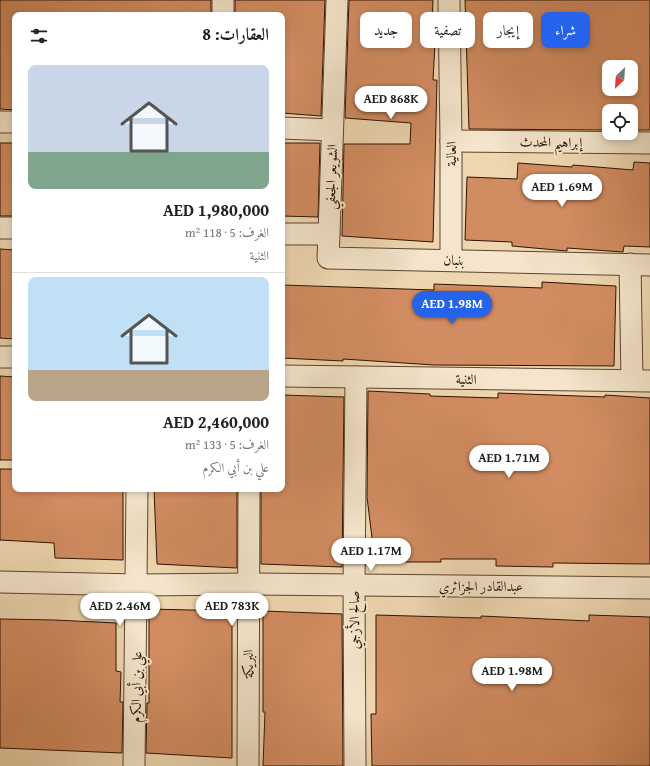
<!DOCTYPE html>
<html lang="ar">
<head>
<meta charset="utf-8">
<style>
  :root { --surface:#fff; --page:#f6f6f6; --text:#202124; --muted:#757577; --line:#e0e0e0; --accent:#2563eb }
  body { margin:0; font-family:"Gentium Book Plus",Amiri,serif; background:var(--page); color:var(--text); direction:rtl; height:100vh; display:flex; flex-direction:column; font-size:15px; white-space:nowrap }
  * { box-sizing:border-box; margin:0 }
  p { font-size:13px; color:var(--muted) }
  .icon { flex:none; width:22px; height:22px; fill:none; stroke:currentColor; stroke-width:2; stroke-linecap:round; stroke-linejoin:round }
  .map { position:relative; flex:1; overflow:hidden; direction:ltr }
  .panel { position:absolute; left:12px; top:12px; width:273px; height:480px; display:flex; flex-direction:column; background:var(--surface); border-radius:8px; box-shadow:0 2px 6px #0003; direction:rtl }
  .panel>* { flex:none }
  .hud { position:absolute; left:297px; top:12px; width:293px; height:36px; direction:rtl; display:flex; gap:8px }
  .needle { width:26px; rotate:205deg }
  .controls { position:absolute; left:602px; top:60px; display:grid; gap:8px }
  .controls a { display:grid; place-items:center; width:36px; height:36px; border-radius:8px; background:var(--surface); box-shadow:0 2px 6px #0003; font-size:20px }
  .price { position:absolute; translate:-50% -34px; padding:0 9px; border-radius:14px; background:#fff; color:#222; font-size:13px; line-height:26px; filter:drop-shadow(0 1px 2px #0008) }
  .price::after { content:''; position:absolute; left:50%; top:24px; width:12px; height:9px; margin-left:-6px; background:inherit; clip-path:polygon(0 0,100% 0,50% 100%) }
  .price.selected { background:var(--accent); color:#fff }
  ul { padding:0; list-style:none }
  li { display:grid; align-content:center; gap:8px; height:212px; padding:0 16px }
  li+li { border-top:1px solid var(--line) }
  li span { display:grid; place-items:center; height:124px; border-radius:8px; color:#555 }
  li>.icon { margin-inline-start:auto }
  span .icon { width:72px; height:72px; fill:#fffc; stroke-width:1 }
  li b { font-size:17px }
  h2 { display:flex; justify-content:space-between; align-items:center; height:48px; padding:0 16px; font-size:17px }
  .pill { padding:0 14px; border-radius:8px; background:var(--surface); box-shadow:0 2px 6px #0003; font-size:14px; line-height:36px }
  .pill.selected { background:var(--accent); color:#fff }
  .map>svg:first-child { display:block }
  .building { fill:#d28c61; stroke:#2e1204; fill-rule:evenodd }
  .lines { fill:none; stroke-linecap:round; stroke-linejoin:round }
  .minor-casing { stroke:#5e432f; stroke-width:23 }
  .minor { stroke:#f4e5cc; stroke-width:21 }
  .labels { text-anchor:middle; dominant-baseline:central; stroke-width:4; stroke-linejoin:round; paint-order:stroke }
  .street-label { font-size:14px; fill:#2e1204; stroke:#f4e5cc }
</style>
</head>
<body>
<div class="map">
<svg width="650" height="766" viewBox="0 0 650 766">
  <rect width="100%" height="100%" fill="#eed7b0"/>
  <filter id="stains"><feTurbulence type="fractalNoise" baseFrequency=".005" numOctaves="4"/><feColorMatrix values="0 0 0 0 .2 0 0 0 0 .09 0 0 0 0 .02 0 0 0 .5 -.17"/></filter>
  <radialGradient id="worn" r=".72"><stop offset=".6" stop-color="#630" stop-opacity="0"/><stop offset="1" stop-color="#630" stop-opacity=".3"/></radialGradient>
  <!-- building -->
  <g class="building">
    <polygon points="0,0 211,0 211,15 15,15 15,110 0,109"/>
    <polygon points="235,0 325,0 321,116 282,113 282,15 235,15"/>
    <polygon points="349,0 433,0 432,25 436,25 433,80 437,80 433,242 342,236 344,144 410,144 411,123 345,118"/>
    <path d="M465,0h185v130h-19v-19h-22v19l-140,-1zM609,67h22v22h-22z"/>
    <rect x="0" y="143" width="15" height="73"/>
    <polygon points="282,143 320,143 318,217 282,216"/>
    <polygon points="634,162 650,163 650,247 624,246 623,252 567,248 567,251 512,246 512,242 465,240 467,177 517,179 518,163 572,167 573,165 633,170"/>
    <polygon points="0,249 15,250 15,339 0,338"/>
    <polygon points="542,282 616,286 614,366 434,365 343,359 343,361 282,358 282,285 434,290 434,284 542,288"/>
    <polygon points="0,376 15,377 13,460 0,460"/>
    <polygon points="368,391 430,394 430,396 498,398 498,393 605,397 605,395 650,398 650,564 553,563 553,567 496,566 496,559 441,559 441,562 375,562 367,497"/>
    <polygon points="282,395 344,397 342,567 261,564 261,489 282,489"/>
    <polygon points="0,469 15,469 15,489 123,489 123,560 55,558 54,543 0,540"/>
    <polygon points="154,489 237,489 237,568 157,564"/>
    <polygon points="149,609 232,611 232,758 146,753 147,703 149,703"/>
    <polygon points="263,611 342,614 343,766 263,766 265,712 263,712"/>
    <polygon points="376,615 481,618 481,616 589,621 589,615 650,617 650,766 372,766 371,714 376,714"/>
    <polygon points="0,619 55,620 116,623 116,671 121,672 120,702 123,702 122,753 0,748"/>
  </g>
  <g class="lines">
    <!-- minor casing -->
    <g class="minor-casing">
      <g id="minor">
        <polyline points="449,0 451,141 451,260"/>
        <polyline points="223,15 223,0"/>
        <polyline points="0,122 15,122"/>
        <polyline points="282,128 332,130"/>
        <polyline points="451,141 650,143"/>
        <polyline points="0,228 15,228"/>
        <polyline points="282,234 329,234 328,258 650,265"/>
        <polyline points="329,234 337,0"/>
        <polyline points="630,264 632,380"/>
        <polyline points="0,357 15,357"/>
        <polyline points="282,376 650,381"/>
        <polyline points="0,582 137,585 249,584 650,588"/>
        <polyline points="134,766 137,489"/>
        <polyline points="248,766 249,489"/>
        <polyline points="355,766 354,586 356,377"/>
      </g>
    </g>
    <!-- minor -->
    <use href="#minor" class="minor"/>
  </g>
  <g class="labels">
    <!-- street labels -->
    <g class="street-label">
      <text transform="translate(551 142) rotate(1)">إبراهيم المحدث</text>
      <text transform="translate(451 154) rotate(-90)">العالية</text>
      <text transform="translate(331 177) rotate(-88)">الشويعر الجعفي</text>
      <text transform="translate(454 260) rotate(1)">بنبان</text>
      <text transform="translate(466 379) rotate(1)">الثنية</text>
      <text x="481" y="586">عبدالقادر الجزائري</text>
      <text transform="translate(354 620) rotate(-90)">صالح الأزجي</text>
      <text transform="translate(248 664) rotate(-90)">البريكة</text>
      <text transform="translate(136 687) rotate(-89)">علي بن أبي الكرم</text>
    </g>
  </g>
  <rect width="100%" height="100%" filter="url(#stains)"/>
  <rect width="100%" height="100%" fill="url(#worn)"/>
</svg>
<div class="controls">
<a><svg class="needle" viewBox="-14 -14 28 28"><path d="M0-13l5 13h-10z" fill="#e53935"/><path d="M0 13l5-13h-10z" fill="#757577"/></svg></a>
<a><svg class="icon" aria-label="locate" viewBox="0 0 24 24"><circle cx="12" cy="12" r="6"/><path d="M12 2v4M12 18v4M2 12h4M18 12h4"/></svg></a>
</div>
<b class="price" style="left:391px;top:120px">AED 868K</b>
<b class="price" style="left:562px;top:208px">AED 1.69M</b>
<b class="price selected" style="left:452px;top:325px">AED 1.98M</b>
<b class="price" style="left:509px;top:479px">AED 1.71M</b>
<b class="price" style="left:371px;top:572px">AED 1.17M</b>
<b class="price" style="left:120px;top:627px">AED 2.46M</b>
<b class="price" style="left:232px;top:627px">AED 783K</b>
<b class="price" style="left:512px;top:692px">AED 1.98M</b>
<div class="hud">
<a class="pill selected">شراء</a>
<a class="pill">إيجار</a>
<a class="pill">تصفية</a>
<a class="pill">جديد</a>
</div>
<section class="panel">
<h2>العقارات: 8<svg class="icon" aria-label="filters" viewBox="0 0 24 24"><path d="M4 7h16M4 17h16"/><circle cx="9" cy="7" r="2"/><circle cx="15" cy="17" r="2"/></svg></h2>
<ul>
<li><span style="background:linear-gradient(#c9d6e8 70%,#7fa58c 0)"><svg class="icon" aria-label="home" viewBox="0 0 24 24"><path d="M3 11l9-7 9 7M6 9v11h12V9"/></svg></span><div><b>AED 1,980,000</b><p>الغرف: 5 · 118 m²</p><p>الثنية</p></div></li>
<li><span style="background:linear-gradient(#bfe0f5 75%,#b9a48a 0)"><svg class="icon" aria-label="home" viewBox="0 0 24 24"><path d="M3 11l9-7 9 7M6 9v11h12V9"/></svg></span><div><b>AED 2,460,000</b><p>الغرف: 5 · 133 m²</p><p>علي بن أبي الكرم</p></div></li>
</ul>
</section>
</div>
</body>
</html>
